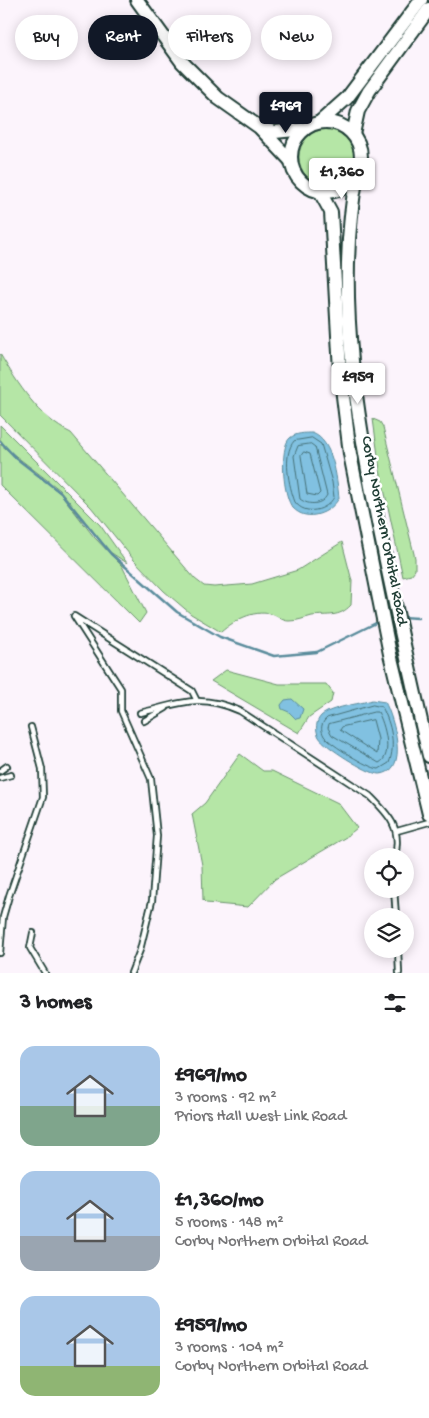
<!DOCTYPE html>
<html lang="en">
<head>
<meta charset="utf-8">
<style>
  :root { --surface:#fff; --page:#f2f2f2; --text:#202124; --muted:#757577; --accent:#111827 }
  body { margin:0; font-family:"Gochi Hand",sans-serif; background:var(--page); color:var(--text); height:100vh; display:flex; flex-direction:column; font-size:19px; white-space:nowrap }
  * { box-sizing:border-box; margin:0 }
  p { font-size:16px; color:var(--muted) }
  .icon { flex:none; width:28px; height:28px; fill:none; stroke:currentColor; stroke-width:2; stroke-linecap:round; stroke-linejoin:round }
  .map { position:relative; height:973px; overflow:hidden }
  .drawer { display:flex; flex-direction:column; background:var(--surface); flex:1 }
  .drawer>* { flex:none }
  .hud { position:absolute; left:15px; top:15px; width:400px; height:45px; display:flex; gap:10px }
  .buttons { position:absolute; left:364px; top:848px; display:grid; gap:10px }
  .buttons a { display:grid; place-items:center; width:50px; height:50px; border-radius:50%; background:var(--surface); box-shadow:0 2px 12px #0003; font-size:25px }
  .price { position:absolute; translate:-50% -42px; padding:0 11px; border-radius:5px; background:#fff; color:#222; font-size:16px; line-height:32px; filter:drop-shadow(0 1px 2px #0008) }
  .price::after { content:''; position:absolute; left:50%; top:30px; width:15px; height:11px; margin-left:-8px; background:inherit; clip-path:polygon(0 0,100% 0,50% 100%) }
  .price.current { background:var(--accent); color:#fff }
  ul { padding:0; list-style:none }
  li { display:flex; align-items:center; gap:15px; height:125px; padding:0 20px }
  li span { display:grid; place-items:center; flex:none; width:140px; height:100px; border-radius:15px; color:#555 }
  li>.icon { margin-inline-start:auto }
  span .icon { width:60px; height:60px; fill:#fffc; stroke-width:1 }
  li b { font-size:21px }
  h2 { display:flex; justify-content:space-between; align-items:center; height:60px; padding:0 20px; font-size:21px }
  .tag { padding:0 18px; border-radius:22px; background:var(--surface); box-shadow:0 2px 12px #0003; font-size:18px; line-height:45px }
  .tag.current { background:var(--accent); color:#fff }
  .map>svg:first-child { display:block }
  .green { fill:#b5e6a6; stroke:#6a926d }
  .water { fill:#81c1e1; stroke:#5a8c9c }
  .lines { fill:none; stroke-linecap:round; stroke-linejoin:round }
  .shore { stroke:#467279; stroke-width:1 }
  .stream { stroke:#5a8c9c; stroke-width:2.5 }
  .lane-casing { stroke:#1f3d34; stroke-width:8 }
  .secondary-casing { stroke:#1f3d34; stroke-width:16 }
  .lane { stroke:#fff; stroke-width:4.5 }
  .secondary { stroke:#fff; stroke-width:12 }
  .labels { text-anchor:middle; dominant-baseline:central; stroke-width:5; stroke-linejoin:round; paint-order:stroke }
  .street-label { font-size:16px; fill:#1f3d34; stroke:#fff }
</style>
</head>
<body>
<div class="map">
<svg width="429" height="973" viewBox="0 0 429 973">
  <rect width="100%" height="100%" fill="#fcf4fc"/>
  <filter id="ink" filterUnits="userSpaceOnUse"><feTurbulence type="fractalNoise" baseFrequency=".02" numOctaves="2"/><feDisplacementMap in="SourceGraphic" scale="10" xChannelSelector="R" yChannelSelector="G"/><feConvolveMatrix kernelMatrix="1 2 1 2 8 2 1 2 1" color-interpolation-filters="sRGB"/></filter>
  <g filter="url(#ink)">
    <!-- green -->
    <g class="green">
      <circle cx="327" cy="157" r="28"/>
      <path d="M0,354c18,30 39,64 71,79l124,146 9,7 10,1 38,-3 46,-14 44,-28 10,39 -1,24c-12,13 -23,9 -39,11 -8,2 -14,5 -23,5 -7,0 -11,-5 -18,-7 -19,-4 -36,6 -50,18l-30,-18 -27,-23 -30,-31 -43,-53 -91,-92z"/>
      <polygon points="373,419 380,422 383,427 415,558 415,570 411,575 403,577 380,470"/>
      <polygon points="0,425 100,525 127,563 110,552 60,490 8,450 0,439"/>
      <polygon points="0,444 61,494 94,537 122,566 146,613 139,623 0,485"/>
      <polygon points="226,670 279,684 326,684 333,693 331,702 309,717 299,733 211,681"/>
      <polygon points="240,754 263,771 272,771 338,803 357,828 346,837 275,879 248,907 206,903 203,900 202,865 192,814 205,803"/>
    </g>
    <!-- water -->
    <g class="water">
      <path d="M312,433c21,7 25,45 27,65 -8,15 -32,25 -46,10 -10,-10 -14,-61 -3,-70 6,-5 15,-5 22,-5z"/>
      <polygon points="292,699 303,709 300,718 296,719 289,712 282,709 281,705 285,700"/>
      <path d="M372,700l13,2c8,15 26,71 -6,72 -11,0 -55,-28 -60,-37 -4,-7 -3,-16 2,-21 9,-9 39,-12 51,-16z"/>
    </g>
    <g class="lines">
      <!-- shore -->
      <g class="shore">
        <path d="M312,438l9,6 11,38 2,15c-7,14 -29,19 -39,5 -6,-16 -13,-47 -1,-61z"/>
        <path d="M311,444l4,3 12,48c-5,10 -18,11 -27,4l-6,-43 4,-10z"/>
        <polygon points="304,452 310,454 320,493 317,496 307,494 301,456"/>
        <path d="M373,705l9,2c9,17 14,38 7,56l-10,6c-11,-1 -48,-24 -55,-33 -4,-7 -3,-13 3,-18z"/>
        <path d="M374,712h4c6,11 16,44 1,51l-47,-28 -4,-7 1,-4z"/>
        <polygon points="373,720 378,739 377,754 340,730 342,727"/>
      </g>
      <!-- stream -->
      <g class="stream">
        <polyline points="0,441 16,458 61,493 111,554 177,612 220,637 274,656 317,652 380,621"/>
        <polyline points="402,617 418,618"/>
      </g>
      <!-- lane casing -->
      <g class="lane-casing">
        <g id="lane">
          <path d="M140,713c41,-10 59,-20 100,-2l130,85c19,19 32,32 25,60"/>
          <polyline points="144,721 166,708"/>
          <polyline points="0,771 7,766"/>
          <polyline points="0,778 11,775"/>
          <polyline points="397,831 429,822"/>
          <polyline points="394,889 396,916"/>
          <polyline points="33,933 30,948 45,973"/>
          <polyline points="398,949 399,973"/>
          <polyline points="0,953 3,917 9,896 43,797 42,769 31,727"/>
          <polyline points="131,973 140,950 152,901 157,836 151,779 121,711 121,689 74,616 192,691 196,699"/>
        </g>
      </g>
      <!-- secondary casing -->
      <g class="secondary-casing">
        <g id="secondary">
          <polyline points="137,0 182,62 218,98 259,127 291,161"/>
          <circle cx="326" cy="157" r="35"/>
          <polyline points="320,122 347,98 421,0"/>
          <polyline points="261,128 275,132 304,129"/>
          <polyline points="353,134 358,111 369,91 429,9"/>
          <path d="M357,175c-23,119 1,253 26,371 14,70 30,140 46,210"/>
          <polyline points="320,192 331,212 340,371 350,454 390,654 429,814"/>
        </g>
      </g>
      <!-- lane -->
      <use href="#lane" class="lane"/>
      <!-- secondary -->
      <use href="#secondary" class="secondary"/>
    </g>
  </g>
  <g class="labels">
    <!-- street labels -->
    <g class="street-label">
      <text transform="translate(383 531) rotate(79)">Corby Northern Orbital Road</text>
    </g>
  </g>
</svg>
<div class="buttons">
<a><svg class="icon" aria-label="locate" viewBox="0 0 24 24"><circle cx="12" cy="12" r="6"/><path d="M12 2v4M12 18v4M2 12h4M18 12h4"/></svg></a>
<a><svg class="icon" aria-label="layers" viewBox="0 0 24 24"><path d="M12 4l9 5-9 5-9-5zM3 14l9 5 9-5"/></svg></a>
</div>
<b class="price current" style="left:286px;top:134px">£969</b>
<b class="price" style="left:342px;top:200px">£1,360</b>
<b class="price" style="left:358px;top:405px">£959</b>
<div class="hud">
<a class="tag">Buy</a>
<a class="tag current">Rent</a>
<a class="tag">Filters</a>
<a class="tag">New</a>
</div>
</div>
<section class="drawer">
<h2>3 homes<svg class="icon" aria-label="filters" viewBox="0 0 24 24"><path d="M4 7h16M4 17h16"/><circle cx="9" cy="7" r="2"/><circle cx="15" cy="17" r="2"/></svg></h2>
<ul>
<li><span style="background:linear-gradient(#a9c7e8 60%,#7fa58c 0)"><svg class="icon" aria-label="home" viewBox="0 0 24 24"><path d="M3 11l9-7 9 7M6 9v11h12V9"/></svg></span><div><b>£969/mo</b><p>3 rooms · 92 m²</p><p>Priors Hall West Link Road</p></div></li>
<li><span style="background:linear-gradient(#a9c7e8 65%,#9aa5b1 0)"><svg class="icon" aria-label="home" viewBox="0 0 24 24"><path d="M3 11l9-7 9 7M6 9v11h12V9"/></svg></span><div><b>£1,360/mo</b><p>5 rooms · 148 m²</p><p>Corby Northern Orbital Road</p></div></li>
<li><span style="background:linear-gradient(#a9c7e8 70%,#8fb573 0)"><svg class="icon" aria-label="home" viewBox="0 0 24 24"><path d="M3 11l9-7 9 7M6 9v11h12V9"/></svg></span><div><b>£959/mo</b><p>3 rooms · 104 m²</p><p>Corby Northern Orbital Road</p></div></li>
</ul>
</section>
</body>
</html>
